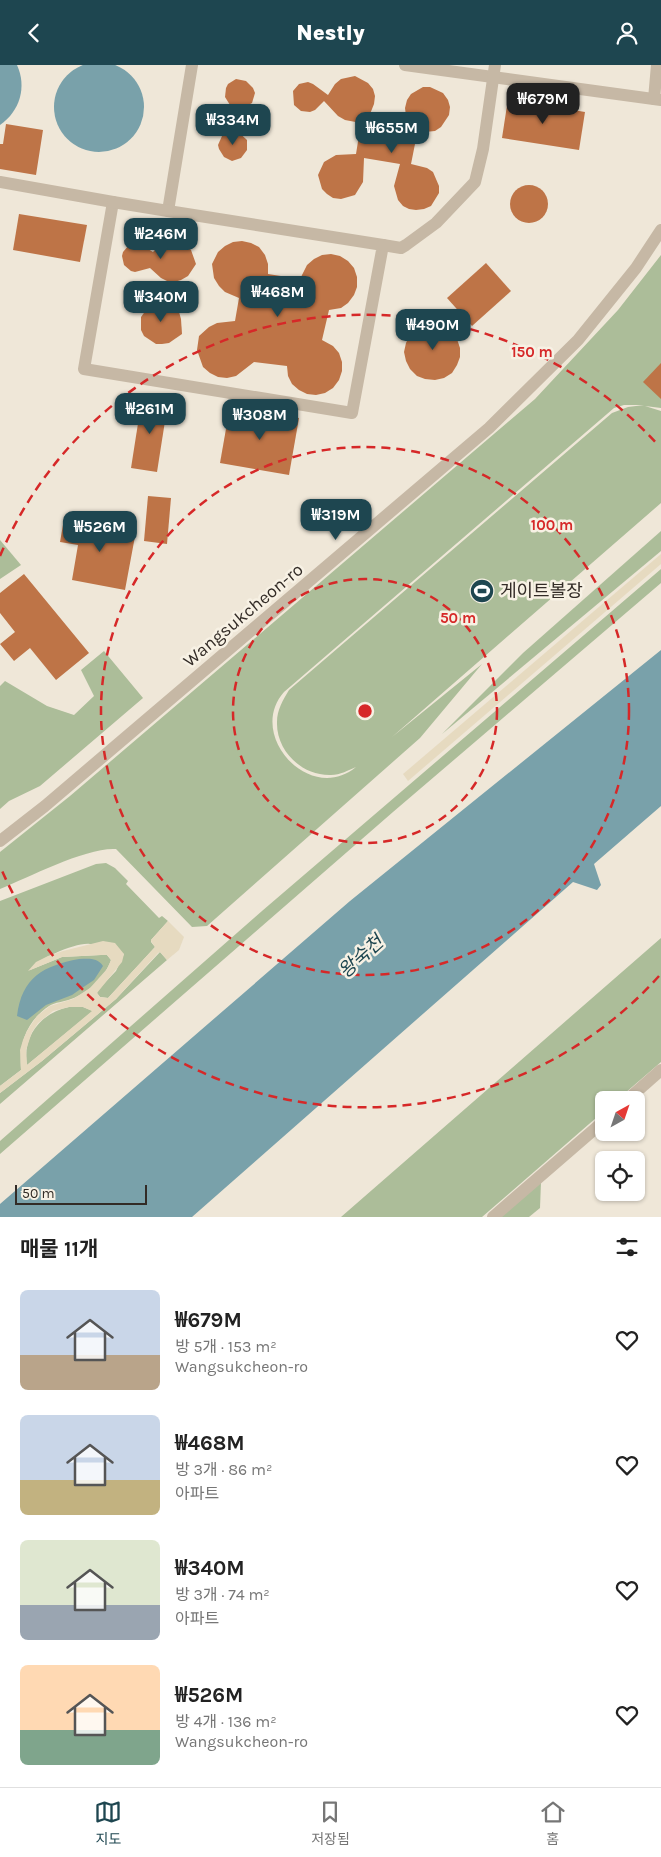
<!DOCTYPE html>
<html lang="ko">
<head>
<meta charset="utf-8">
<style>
  :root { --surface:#fff; --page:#f6f6f6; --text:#222; --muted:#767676; --line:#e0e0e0; --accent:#1e4650 }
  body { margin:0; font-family:Karla,"Noto Sans KR",sans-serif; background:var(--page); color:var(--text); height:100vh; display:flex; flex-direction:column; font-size:19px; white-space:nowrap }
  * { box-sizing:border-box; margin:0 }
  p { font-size:16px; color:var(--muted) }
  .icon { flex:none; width:28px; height:28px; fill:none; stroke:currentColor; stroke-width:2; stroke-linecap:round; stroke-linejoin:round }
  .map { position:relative; height:1152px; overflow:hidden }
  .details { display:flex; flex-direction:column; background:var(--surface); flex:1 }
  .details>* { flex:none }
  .needle { width:32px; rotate:40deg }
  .tools { position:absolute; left:595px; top:1026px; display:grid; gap:10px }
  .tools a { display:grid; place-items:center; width:50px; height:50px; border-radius:8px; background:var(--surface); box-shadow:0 1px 4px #0004; font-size:25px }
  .scale { position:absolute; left:15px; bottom:12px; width:132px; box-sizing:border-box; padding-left:5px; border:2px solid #322b26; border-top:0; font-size:14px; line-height:18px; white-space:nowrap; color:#322b26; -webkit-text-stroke:4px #f7f1e4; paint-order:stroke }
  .price { position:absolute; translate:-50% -42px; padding:0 11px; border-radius:10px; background:var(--accent); color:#fff; font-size:16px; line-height:32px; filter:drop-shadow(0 1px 2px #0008) }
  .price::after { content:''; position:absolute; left:50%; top:30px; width:15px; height:11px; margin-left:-8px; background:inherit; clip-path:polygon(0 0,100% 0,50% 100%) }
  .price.selected { background:#222; color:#fff }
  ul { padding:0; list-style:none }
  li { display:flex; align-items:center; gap:15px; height:125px; padding:0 20px }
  li span { display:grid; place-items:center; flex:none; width:140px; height:100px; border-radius:8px; color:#555 }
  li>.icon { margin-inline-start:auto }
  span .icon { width:60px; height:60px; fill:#fffc; stroke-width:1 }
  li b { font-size:21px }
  h2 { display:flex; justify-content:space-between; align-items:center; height:60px; padding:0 20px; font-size:21px }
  header { display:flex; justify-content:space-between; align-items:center; height:65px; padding:0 20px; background:var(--accent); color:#fff; font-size:22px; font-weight:800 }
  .tab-bar { display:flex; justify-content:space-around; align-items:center; height:70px; border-top:1px solid var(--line); background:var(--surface); font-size:14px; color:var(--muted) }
  .tab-bar a { display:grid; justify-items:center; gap:2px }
  .tab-bar .selected { color:var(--accent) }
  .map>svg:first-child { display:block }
  .green { fill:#acbd99; fill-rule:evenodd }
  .plaza { fill:#e6dac0; fill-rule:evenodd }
  .water { fill:#79a1aa }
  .building { fill:#be7447 }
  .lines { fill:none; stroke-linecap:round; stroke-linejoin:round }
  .minor { stroke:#c6b8a5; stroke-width:12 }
  .ring { fill:none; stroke:#d62828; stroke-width:2.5; stroke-dasharray:9 6 }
  .labels { text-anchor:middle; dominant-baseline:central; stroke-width:5; stroke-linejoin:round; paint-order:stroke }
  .poi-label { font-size:18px; fill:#322b26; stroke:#f7f1e4; text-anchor:start }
  .street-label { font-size:18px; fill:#322b26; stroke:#f7f1e4 }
  .water-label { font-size:19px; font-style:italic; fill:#1e4650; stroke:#f7f1e4 }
  .centre { fill:#d62828; stroke:#f7f1e4; stroke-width:2.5 }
  .ring-label { font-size:15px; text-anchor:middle; font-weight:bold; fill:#d62828; stroke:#f7f1e4; stroke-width:5; stroke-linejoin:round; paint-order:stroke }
</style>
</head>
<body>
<header><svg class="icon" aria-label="back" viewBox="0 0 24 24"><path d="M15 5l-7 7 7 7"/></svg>Nestly<svg class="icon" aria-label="person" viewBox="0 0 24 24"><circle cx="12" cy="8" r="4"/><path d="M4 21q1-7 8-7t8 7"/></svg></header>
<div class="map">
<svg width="661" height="1152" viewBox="0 0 661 1152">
  <rect width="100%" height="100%" fill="#efe7d8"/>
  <!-- green -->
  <g class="green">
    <path d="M661,190v153l-16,-2 16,5v92l-269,234 90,-73 -62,74 -213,188 -15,1 -76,-78c-29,-2 -87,28 -116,40v-37l70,-56 465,-397 83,-89zM624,340h20l-16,2 -16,6 -323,277c-6,10 -12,20 -12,32 -1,29 25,54 54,53 9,0 18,-5 25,-8 -46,38 -110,-32 -72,-75l330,-284z"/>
    <polygon points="661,466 661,486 442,669 523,588"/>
    <polygon points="0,475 21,500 0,514"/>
    <polygon points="661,504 661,518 393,747 0,1089 0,1076 262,846"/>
    <polygon points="104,586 143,633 40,721 9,736 0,744 0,621 5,616 47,641 74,650 94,631 81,605"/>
    <path d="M106,798l9,5 13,13 -2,3 33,34 3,-2 6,5 -17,19v2l4,5 -47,51 -8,-1 -3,-4 1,-3 18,-19 8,-17c-11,-3 -23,-8 -34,-10 -14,-2 -52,15 -60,26l32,-13 39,-2h6l4,5c-5,16 -24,34 -40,39 -7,3 -16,3 -22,7 -23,16 -30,37 -28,64l-21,16v-185l96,-37z"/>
    <polygon points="661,873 661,997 617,1035 604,1035 604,1046 482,1152 341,1152"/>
    <polygon points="160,887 167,895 0,1039 0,1028 42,996 116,934"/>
    <path d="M69,942h14l10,4 -66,54c-5,-29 14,-52 42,-58z"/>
    <polygon points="541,1117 540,1143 529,1152 500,1152"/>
  </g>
  <!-- plaza -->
  <g class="plaza">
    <polygon points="661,489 661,499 408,716 403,709"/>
    <path d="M168,856l16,16 -5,13 -12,10 -7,-8 -2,1 -42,46 -74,62 -42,32v-7l21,-16 -1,-20 3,-10 4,-9 10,-15 13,-10 23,-7 17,-11 17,-19 4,-9 -4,-5h-6l-39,2 -34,14 8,-9 12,-6 15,-5 40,-10 12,2 9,11 -2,8 -25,31 3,4 8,1 47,-51 -4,-6v-1zM69,942h14l9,4 -65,54 -1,-15 6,-18 6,-9 15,-12z"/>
  </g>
  <!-- water -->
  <g class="water">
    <circle cx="99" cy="42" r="45"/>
    <path d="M0,0h17c10,22 3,46 -17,60z"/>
    <polygon points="661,585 661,741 594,799 601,820 597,825 573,817 192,1152 0,1152 0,1139 350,836"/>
    <path d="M79,894c9,0 18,-2 24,7l-9,14 -12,8 -10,7 -26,10 -19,15 -10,-4c5,-39 26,-50 62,-57z"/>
  </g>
  <!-- building -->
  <g class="building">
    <polygon points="355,11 368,18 373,24 375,31 374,39 366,59 345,55 338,51 324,36 326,34 315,45 310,47 301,46 294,40 293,26 299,19 308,17 313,19 328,30 335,19 341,14"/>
    <polygon points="236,14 246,16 253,23 255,28 252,38 239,45 230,40 225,32 226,23 228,19"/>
    <polygon points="423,22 430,22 443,28 448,35 450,42 449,50 441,62 435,66 414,68 417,69 411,99 427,103 433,107 439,121 439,128 431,141 424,144 416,145 409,144 403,141 398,135 394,121 400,99 364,93 363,117 355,130 341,134 333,133 327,129 322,124 318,110 324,97 336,90 356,89 361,58 408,67 405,43 407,35 411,29"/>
    <polygon points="508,34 585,47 579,85 502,73"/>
    <polygon points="6,59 43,65 36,110 0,104 0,79 3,79"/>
    <polygon points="235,64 247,75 247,85 241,93 232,96 224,92 219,84 218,80 222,71"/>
    <circle cx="529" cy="139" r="19"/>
    <polygon points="19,149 87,160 80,197 13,185"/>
    <polygon points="173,175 186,180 191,185 196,199 188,211 181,215 171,218 161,213 150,203 135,207 131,206 124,200 122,191 123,187 129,180 138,178 153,187 161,179"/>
    <polygon points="242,176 251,178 259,182 265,190 268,199 268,209 300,214 307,200 314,194 322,190 331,189 340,191 348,196 354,203 357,212 357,222 354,230 348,238 341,243 329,245 322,275 333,281 339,288 342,297 342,306 339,315 333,323 325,328 316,330 307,329 299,325 292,319 288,311 287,301 254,297 236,311 227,313 218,312 210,308 203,302 197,285 199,271 209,262 217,258 235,256 239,233 225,227 219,221 214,213 212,199 218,187 225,181 233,177"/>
    <polygon points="486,198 511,226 472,261 447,233"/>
    <polygon points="165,237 174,242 179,247 181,254 182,269 169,278 162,279 156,279 144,271 141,265 141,252 149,241 155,238"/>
    <polygon points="435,259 466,267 457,274 460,283 460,292 457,300 452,308 444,313 435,315 425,314 417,311 410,304 406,296 404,287 406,278 410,270 417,263 426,260"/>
    <polygon points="661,298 661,334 643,317"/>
    <polygon points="142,333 168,337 157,407 131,403"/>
    <polygon points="230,341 299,353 289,410 220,398"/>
    <polygon points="148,431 171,433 167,479 144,476"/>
    <polygon points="64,454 136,466 125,525 72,515 78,480 60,477"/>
    <polygon points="24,509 89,588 56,615 30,583 14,596 0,579 15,567 0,548 0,528"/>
  </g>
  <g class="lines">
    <!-- minor -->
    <g class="minor">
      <polyline points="405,0 661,35"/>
      <polyline points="654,34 657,0"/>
      <polyline points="0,117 113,137 84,304 352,348 383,180 168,146 192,0"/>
      <polyline points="113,137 168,146"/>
      <polyline points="383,180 401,183 406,180 436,158 475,117 483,84 495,0"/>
      <polyline points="0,776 45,741 489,363 578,275 636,203 661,165"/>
      <polyline points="627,1035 661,1005"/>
      <polyline points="493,1152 604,1056"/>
    </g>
  </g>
  <!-- distance rings -->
  <g class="ring">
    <circle cx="365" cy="646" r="132"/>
    <circle cx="365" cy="646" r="264"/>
    <path d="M659 911A396 396 0 0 1 0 801M0 491A396 396 0 0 1 659 381"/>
  </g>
  <!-- icons -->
  <defs>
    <g id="stadium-disc" transform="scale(1.25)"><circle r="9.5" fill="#1e4650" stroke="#f7f1e4"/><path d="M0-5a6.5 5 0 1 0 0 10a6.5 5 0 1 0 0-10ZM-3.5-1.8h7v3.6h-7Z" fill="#fff"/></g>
  </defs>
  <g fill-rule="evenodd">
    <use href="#stadium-disc" x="482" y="526"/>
  </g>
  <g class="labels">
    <!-- poi labels -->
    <g class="poi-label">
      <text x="500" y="526">게이트볼장</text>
    </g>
    <!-- street labels -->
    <g class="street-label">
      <text transform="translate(243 550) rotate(-40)">Wangsukcheon-ro</text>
    </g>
    <!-- water labels -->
    <g class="water-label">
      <text transform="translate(361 892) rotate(-42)">왕숙천</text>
    </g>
  </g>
  <circle cx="365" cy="646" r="8" class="centre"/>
  <g class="ring-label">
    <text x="532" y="292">150 m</text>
    <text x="552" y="465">100 m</text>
    <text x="458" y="558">50 m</text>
  </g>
</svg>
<div class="tools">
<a><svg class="needle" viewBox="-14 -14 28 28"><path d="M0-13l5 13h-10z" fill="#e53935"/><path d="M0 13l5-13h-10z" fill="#767676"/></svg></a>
<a><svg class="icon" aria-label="locate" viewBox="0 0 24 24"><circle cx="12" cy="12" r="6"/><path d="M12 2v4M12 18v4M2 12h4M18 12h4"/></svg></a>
</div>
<div class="scale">50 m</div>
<b class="price selected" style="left:543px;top:60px">₩679M</b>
<b class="price" style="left:233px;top:81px">₩334M</b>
<b class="price" style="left:392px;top:89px">₩655M</b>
<b class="price" style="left:161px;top:195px">₩246M</b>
<b class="price" style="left:278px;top:253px">₩468M</b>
<b class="price" style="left:161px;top:258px">₩340M</b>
<b class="price" style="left:433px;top:286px">₩490M</b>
<b class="price" style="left:150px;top:370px">₩261M</b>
<b class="price" style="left:260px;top:376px">₩308M</b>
<b class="price" style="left:336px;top:476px">₩319M</b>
<b class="price" style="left:100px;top:488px">₩526M</b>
</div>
<section class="details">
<h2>매물 11개<svg class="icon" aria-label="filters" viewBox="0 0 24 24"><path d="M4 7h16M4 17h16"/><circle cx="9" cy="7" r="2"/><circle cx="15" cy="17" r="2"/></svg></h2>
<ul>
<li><span style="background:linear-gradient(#c9d6e8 65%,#b9a48a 0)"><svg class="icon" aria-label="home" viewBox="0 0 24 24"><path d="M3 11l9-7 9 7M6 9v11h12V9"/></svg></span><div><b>₩679M</b><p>방 5개 · 153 m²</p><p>Wangsukcheon-ro</p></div><svg class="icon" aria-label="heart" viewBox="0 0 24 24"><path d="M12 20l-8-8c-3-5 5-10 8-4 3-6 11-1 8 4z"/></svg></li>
<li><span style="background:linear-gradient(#c9d6e8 65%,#c2b280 0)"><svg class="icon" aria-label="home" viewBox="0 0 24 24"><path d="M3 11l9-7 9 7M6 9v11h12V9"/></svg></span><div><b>₩468M</b><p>방 3개 · 86 m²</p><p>아파트</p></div><svg class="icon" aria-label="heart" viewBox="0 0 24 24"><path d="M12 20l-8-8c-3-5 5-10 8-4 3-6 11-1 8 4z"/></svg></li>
<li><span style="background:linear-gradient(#dfe7d0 65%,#9aa5b1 0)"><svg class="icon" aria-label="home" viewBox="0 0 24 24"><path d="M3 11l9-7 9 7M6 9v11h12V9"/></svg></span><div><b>₩340M</b><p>방 3개 · 74 m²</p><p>아파트</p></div><svg class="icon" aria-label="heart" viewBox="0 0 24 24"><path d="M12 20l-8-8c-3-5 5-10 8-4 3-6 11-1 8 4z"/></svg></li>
<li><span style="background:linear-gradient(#ffd9b3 65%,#7fa58c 0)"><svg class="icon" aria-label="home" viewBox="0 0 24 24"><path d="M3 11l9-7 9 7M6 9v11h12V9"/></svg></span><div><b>₩526M</b><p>방 4개 · 136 m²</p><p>Wangsukcheon-ro</p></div><svg class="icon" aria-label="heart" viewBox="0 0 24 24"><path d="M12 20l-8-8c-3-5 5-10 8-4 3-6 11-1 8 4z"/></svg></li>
</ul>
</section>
<nav class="tab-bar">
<a class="selected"><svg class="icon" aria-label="map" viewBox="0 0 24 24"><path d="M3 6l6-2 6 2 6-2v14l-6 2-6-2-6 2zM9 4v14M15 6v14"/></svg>지도</a>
<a><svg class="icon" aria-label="saved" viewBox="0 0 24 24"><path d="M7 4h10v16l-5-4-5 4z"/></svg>저장됨</a>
<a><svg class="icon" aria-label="home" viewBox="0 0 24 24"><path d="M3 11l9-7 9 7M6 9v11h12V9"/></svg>홈</a>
</nav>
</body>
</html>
